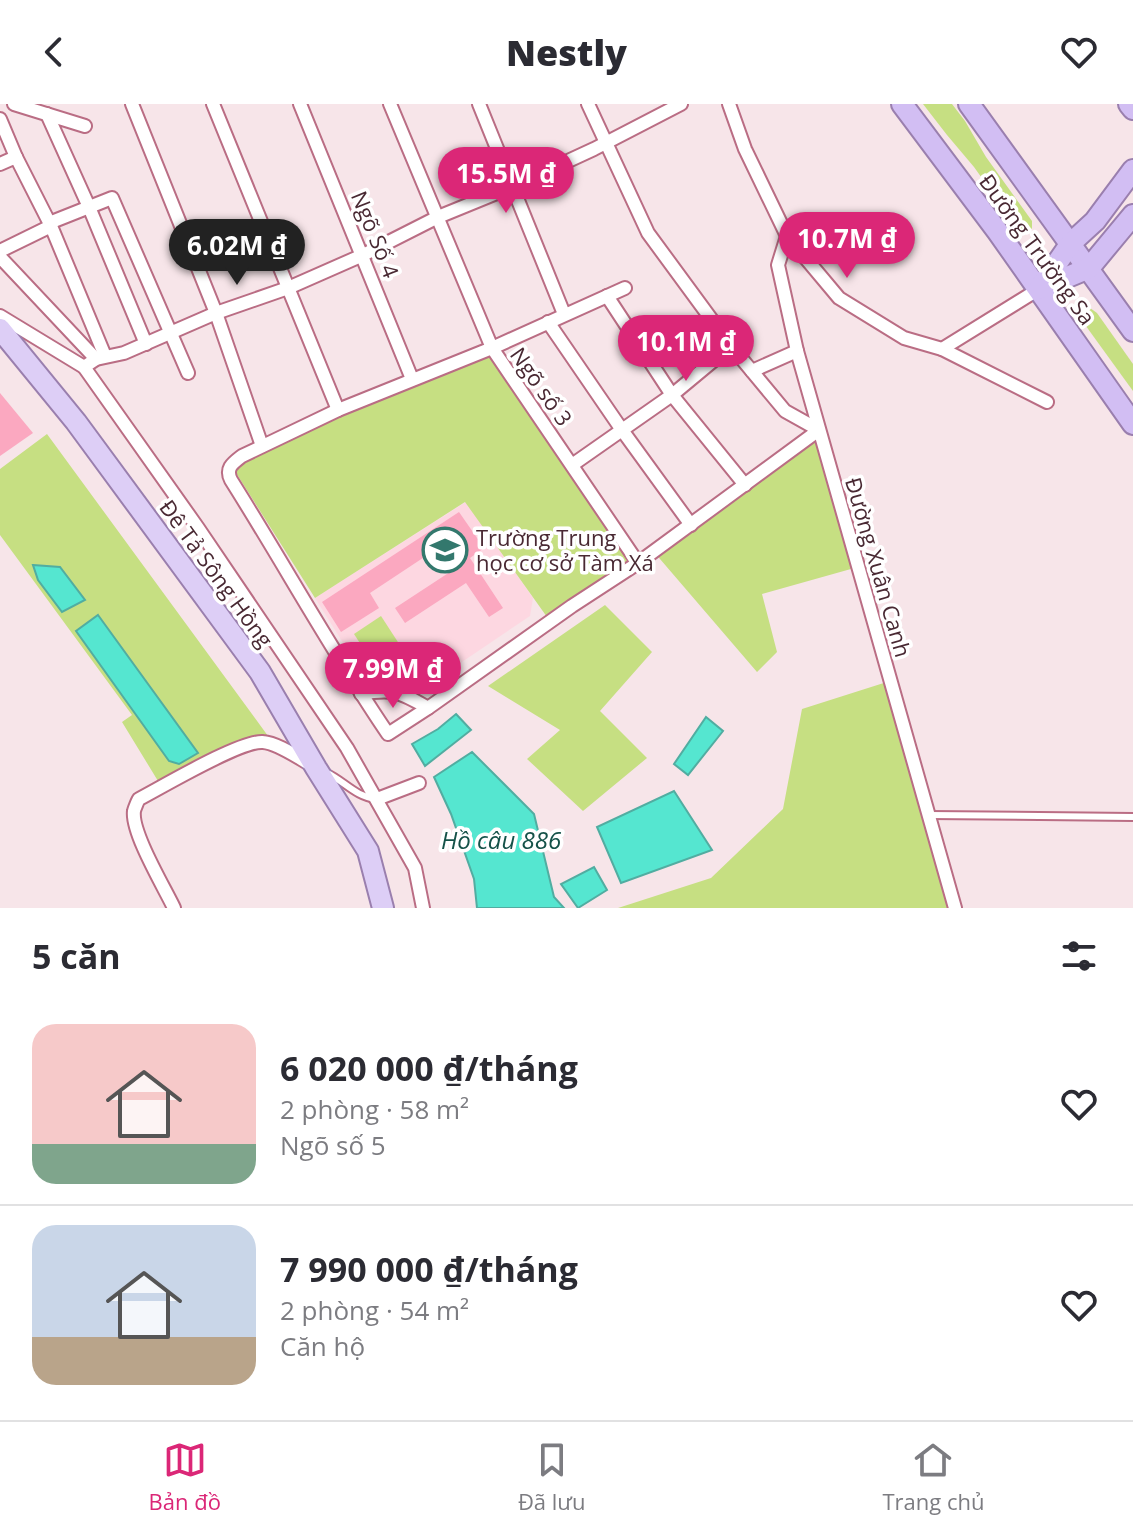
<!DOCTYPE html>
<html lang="vi">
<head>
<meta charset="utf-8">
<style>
  :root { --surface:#fff; --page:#f7f7f7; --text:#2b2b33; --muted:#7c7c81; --line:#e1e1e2; --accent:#db2777 }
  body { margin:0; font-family:"Open Sans",sans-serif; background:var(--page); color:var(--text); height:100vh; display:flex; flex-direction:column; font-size:30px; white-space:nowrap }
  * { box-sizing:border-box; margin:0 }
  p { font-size:26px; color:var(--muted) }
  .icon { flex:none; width:44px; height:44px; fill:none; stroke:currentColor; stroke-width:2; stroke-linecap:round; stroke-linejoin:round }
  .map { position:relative; height:804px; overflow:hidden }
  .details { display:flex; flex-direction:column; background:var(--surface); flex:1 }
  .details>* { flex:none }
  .price { position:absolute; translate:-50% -68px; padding:0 18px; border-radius:28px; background:var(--accent); color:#fff; font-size:26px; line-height:52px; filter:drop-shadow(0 2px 4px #0008) }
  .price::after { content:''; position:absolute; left:50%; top:48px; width:24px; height:18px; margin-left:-12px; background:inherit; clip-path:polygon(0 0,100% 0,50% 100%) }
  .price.current { background:#222; color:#fff }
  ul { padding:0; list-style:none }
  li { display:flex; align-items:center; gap:24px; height:200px; padding:0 32px }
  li+li { border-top:2px solid var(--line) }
  li span { display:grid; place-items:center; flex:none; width:224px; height:160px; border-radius:24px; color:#555 }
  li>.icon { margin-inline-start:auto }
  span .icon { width:96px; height:96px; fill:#fffc; stroke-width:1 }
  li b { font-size:34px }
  h2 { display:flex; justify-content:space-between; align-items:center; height:96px; padding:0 32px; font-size:34px }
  header { display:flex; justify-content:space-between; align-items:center; height:104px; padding:0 32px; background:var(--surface); font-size:36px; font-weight:800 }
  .menu { display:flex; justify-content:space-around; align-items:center; height:112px; border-top:2px solid var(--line); background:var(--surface); font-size:22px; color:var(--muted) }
  .menu a { display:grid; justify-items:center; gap:4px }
  .menu .current { color:var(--accent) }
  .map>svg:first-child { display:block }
  .built { fill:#fdd7e1 }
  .green { fill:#c6df82 }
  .water { fill:#55e6d0; stroke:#51ada1; stroke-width:2 }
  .building { fill:#fba8c0 }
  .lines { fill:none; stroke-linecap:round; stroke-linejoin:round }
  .service-casing { stroke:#ba6d84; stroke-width:10 }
  .minor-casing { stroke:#ba6d84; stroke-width:16 }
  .primary-casing { stroke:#9a7fae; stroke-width:24 }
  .trunk-casing { stroke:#9a7fae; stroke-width:24 }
  .service { stroke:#fff; stroke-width:6 }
  .minor { stroke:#fff; stroke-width:12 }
  .primary { stroke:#ddcef6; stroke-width:20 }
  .trunk { stroke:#d2bef3; stroke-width:20 }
  .labels { text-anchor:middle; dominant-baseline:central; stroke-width:7; stroke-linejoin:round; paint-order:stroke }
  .street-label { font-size:22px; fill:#492933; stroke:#fff }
  .poi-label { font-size:22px; fill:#492933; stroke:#fff; text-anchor:start }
  .water-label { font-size:24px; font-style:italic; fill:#155249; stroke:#fff }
</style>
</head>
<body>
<header><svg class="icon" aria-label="back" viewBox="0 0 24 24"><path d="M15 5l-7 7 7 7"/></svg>Nestly<svg class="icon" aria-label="heart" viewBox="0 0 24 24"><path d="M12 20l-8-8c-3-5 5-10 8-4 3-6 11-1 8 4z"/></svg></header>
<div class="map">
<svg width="1133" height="804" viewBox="0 0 1133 804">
  <rect width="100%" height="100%" fill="#f7e5e9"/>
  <!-- built -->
  <polygon class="built" points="466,398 533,494 530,512 422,585 365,574 315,494"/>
  <!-- green -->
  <g class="green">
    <polygon points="923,0 952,0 965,17 986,53 1032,117 1032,124 1029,129 1023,129 1016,122 974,63 947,31"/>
    <polygon points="1090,204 1097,209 1133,260 1133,287 1083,218 1080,212 1085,206"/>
    <polygon points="492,244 638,459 547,513 465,398 315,494 231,361"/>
    <polygon points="819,326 858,463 762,490 777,548 757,568 654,448"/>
    <polygon points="47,330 268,632 158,677 122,618 132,611 0,431 0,365"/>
    <polygon points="605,501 652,548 600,607 647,654 583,707 527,655 560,626 488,582"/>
    <polygon points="381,512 407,552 380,570 354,530"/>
    <polygon points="890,577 955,804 618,804 711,774 783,705 802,605"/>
  </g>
  <!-- water -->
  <g class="water">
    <polygon points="33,461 60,463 85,496 62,508 38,476"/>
    <polygon points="98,511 198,649 179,660 169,657 76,527"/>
    <polygon points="456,610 471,626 425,662 412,640 438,625"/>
    <polygon points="706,613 723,627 688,671 674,660"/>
    <polygon points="472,648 534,710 554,793 564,804 477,804 474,775 451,710 434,673"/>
    <polygon points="674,687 712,746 621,779 597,723"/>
    <polygon points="594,763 607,786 578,804 561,780"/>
  </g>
  <!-- building -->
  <g class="building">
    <polygon points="0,289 33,329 0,352"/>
    <polygon points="459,408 484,444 470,454 503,504 489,513 466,479 405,519 395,504 456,464 441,442 370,489 379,504 341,528 322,498"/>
  </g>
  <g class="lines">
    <!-- service casing -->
    <g class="service-casing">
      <g id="service">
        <path d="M327,669c17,8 29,24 49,26"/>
        <polyline points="929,711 1133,713"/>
      </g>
    </g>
    <!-- minor casing -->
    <g class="minor-casing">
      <g id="minor">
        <polyline points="14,0 85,22"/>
        <polyline points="132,0 216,209 262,342"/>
        <polyline points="213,0 338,306"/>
        <polyline points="300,0 412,275"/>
        <polyline points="390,0 492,244 638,459"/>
        <polyline points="479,0 564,210"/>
        <path d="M588,0l60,129 83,113 54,65 34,19 -181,133 -66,43 -144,102 -40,26c-56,-82 -104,-170 -157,-254 -6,-12 2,-17 11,-24l96,-46 154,-62 133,-60"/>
        <polyline points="729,0 745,45 787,132 839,194 904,234 942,245 1039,185"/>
        <polyline points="47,10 89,103 146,240"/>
        <polyline points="0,15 16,53 51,122 105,252"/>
        <polyline points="0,60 16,53"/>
        <polyline points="49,119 112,94 188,269"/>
        <polyline points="787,132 778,161 797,247 955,804"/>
        <polyline points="0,147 51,122"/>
        <polyline points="0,153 96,255"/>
        <polyline points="607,192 672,291 745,381"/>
        <polyline points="0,212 84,263 96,255 124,249 216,209 288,184 363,151 438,113 514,82 594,45 681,0"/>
        <polyline points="548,218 622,326 691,421"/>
        <polyline points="942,245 1047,298"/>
        <polyline points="84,263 198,424 347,644 415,764 423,804"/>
        <polyline points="752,267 797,247"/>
        <polyline points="572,361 672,291 731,242"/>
        <path d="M361,590c32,-6 39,-2 67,14"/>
        <polyline points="377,695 419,679"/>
        <path d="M174,804c-10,-21 -43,-76 -40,-97 0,-1 4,-11 5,-12 23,-12 102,-59 124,-57 15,1 37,17 50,24"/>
      </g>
    </g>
    <!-- primary casing -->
    <g class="primary-casing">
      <polyline id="primary" points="0,225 76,318 260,568 316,664 368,747 383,804"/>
    </g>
    <!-- trunk casing -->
    <g class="trunk-casing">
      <g id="trunk">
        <polyline points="902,0 998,128 1133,320"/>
        <polyline points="969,0 1133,227"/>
        <polyline points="1129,0 1133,5"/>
        <polyline points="1039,185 1071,139 1095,117 1133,66"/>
        <polyline points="1039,185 1089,164 1133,111"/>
      </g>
    </g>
    <!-- service -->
    <use href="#service" class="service"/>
    <!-- minor -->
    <use href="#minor" class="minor"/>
    <!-- primary -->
    <use href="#primary" class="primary"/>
    <!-- trunk -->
    <use href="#trunk" class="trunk"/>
  </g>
  <!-- icons -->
  <defs>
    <g id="school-ring" transform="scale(2.3)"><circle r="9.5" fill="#fff" stroke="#33786d" stroke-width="1.5"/><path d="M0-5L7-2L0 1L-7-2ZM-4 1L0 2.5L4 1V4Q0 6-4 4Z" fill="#33786d"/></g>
  </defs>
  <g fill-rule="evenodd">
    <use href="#school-ring" x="445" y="446"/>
  </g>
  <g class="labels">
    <!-- street labels -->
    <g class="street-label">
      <text transform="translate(376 130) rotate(68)">Ngõ Số 4</text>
      <text transform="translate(1038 145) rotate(54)">Đường Trường Sa</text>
      <text transform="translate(542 282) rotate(55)">Ngõ số 3</text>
      <text transform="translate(879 463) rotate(74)">Đường Xuân Canh</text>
      <text transform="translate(217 469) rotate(54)">Đê Tả Sông Hồng</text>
    </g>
    <!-- poi labels -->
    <g class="poi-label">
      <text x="476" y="433">Trường Trung<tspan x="476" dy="25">học cơ sở Tàm Xá</tspan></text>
    </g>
    <!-- water labels -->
    <g class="water-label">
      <text x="501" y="735">Hồ câu 886</text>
    </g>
  </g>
</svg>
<b class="price" style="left:506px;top:111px">15.5M ₫</b>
<b class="price" style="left:847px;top:176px">10.7M ₫</b>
<b class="price current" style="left:237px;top:183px">6.02M ₫</b>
<b class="price" style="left:686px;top:279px">10.1M ₫</b>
<b class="price" style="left:393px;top:606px">7.99M ₫</b>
</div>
<section class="details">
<h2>5 căn<svg class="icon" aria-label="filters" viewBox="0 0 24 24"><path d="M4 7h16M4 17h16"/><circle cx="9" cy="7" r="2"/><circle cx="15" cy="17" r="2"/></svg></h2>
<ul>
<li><span style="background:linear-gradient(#f6c9c9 75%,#7fa58c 0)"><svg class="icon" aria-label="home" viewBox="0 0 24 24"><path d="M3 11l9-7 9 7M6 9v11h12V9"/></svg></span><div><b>6 020 000 ₫/tháng</b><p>2 phòng · 58 m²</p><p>Ngõ số 5</p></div><svg class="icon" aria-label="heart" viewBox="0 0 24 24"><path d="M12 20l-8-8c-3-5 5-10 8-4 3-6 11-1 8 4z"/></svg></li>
<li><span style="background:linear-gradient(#c9d6e8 70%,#b9a48a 0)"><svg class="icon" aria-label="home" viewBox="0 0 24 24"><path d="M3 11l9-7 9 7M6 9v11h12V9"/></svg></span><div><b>7 990 000 ₫/tháng</b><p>2 phòng · 54 m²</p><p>Căn hộ</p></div><svg class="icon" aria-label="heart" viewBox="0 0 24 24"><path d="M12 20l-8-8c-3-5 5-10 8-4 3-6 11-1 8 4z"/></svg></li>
</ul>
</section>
<nav class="menu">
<a class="current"><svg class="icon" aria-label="map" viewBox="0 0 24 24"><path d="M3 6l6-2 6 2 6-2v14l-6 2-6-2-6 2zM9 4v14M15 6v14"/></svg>Bản đồ</a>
<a><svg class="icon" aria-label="saved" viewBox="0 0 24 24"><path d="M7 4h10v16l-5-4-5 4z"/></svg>Đã lưu</a>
<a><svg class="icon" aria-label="home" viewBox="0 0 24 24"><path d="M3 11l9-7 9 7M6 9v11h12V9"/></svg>Trang chủ</a>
</nav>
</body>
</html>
